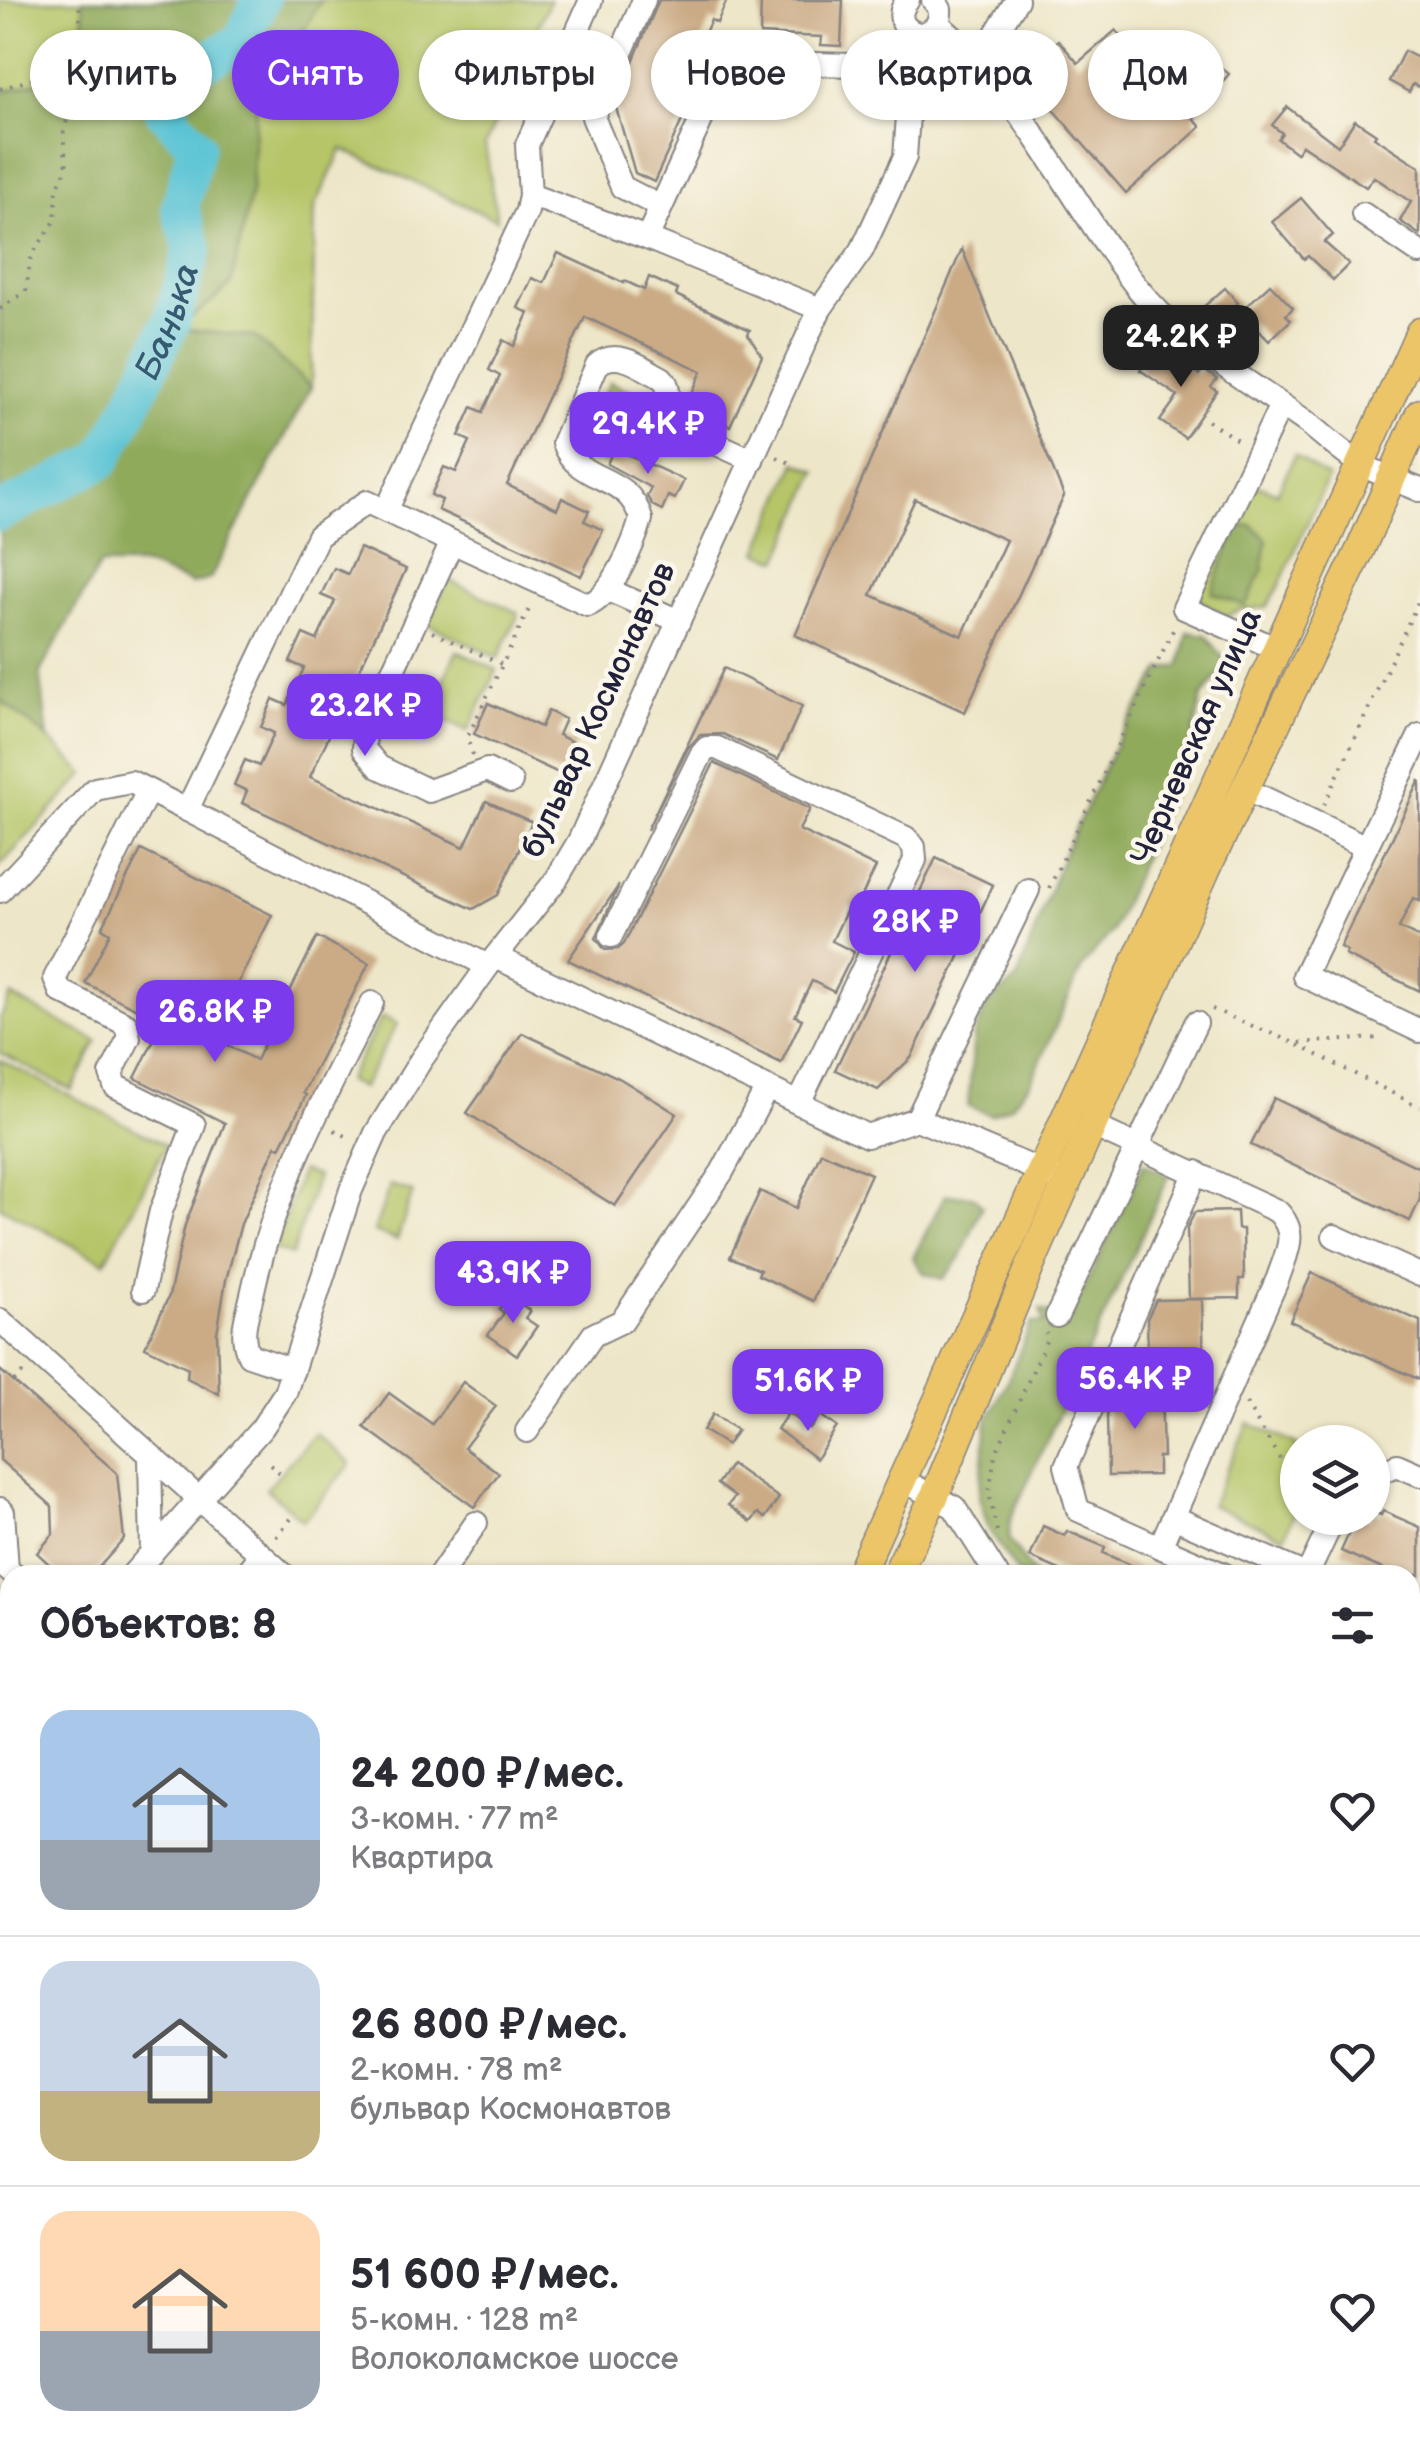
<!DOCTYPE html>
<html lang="ru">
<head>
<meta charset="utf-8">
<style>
  :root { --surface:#fff; --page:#f2f2f3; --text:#2b2b33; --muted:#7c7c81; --line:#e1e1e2; --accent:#7c3aed }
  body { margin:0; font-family:"Balsamiq Sans",sans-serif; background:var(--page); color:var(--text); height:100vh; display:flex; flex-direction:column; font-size:38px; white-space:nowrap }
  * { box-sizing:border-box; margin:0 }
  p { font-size:32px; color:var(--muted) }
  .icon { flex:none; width:55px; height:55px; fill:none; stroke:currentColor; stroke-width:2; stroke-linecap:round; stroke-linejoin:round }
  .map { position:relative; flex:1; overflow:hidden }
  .drawer { position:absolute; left:0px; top:1565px; width:1420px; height:892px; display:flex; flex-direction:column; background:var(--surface); border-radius:30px 30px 0 0; box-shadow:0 2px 8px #0004 }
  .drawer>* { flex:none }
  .guide { position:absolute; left:30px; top:30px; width:1360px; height:90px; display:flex; gap:20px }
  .controls { position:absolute; left:1280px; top:1425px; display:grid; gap:20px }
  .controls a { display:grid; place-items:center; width:110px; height:110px; border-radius:50%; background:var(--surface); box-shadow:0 2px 8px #0004; font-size:50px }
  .price { position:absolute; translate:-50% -85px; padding:0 22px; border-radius:20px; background:var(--accent); color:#fff; font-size:32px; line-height:65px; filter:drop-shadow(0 2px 5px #0008) }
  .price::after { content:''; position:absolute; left:50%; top:60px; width:30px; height:22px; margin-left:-15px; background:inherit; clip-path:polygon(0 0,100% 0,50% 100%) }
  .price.active { background:#222; color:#fff }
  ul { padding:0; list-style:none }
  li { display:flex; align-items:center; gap:30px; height:250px; padding:0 40px }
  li+li { border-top:2px solid var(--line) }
  li span { display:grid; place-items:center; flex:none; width:280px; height:200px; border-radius:30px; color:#555 }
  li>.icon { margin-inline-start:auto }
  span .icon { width:120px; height:120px; fill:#fffc; stroke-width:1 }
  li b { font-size:42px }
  h2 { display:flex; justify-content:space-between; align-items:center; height:120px; padding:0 40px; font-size:42px }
  .tag { padding:0 35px; border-radius:45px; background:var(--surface); box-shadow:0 2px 8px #0004; font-size:35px; line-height:90px }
  .tag.active { background:var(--accent); color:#fff }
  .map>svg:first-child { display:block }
  .green { fill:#b5c568; stroke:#6c7452; stroke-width:2.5 }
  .forest { fill:#90aa5c; stroke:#59664c; stroke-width:2.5 }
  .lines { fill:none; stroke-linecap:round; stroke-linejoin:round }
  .river { stroke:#58c3d4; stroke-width:38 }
  .building { fill:#cbab86; fill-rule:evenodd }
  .minor-casing { stroke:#888482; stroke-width:26 }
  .major-casing { stroke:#888482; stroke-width:31 }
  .path { stroke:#888482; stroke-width:4; stroke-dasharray:2.5 8; stroke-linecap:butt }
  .minor { stroke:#fff; stroke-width:22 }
  .major { stroke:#ecc569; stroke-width:28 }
  .labels { text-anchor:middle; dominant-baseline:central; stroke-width:9; stroke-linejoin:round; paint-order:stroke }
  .street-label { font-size:32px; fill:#22223b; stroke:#fbf7ec }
  .water-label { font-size:35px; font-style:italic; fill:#355a71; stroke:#fbf7ec }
</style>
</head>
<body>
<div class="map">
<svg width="1420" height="2457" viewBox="0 0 1420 2457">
  <rect width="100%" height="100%" fill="#fbf7ec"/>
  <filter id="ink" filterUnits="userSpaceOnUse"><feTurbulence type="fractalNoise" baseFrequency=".01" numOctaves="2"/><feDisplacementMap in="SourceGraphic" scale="20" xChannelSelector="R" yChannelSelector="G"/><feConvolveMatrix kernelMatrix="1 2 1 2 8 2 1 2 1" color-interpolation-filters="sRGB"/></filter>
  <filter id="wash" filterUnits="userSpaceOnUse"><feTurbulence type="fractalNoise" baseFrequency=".0048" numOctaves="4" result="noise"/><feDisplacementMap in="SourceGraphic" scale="40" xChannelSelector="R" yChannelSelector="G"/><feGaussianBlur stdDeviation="2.25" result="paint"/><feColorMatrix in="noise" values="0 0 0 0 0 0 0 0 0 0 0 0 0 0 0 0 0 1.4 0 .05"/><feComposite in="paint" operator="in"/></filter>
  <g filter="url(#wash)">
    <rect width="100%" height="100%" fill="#ede6c8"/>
    <!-- green -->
    <g class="green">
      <polygon points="0,0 83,0 86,68 0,93"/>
      <polygon points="137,0 281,71 321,0 550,0 485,145 497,220 342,149 315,207 311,387 254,337 177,330 230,285"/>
      <polygon points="610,382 632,392 644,432 637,447 617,437 605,463 585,454 582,444"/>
      <polygon points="1295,455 1328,478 1277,590 1266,607 1239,610 1227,616 1195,599 1253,487 1261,486 1277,493"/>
      <polygon points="796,462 817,471 779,560 758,552"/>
      <polygon points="448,580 519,613 498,658 427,624"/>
      <polygon points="457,651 497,670 468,731 428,712"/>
      <polygon points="0,700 48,738 85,774 0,866"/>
      <polygon points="11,996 97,1041 72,1090 0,1053 0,1018"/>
      <polygon points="382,1016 397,1024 362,1088 347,1081"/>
      <polygon points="0,1060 166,1145 105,1262 0,1207"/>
      <polygon points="301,1171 317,1176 292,1255 274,1249"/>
      <polygon points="390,1185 413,1192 397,1240 374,1232"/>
      <polygon points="1248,1423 1297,1445 1297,1507 1284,1537 1211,1505"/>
      <polygon points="315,1433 351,1464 303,1521 266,1489"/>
      <polygon points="411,2448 571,2448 568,2457 422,2457"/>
      <polygon points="623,2448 741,2448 746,2457 654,2457"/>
    </g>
    <!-- forest -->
    <g class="forest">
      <polygon points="83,0 321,0 281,71 258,80 251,192 231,285 178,329 255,337 311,387 210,579 192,584 146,565 100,565 40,672 48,738 0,700 0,93 85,68"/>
      <path d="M1252,525l15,15 -5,32 -17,34 -33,-13c5,-17 19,-55 29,-67z"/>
      <polygon points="1188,632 1206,635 1227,663 1202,697 1190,749 1112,931 1082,967 1031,1082 1012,1105 991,1115 968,1106 974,1036 986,1006 1017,979 1062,857 1118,739 1162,669 1180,666"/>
      <polygon points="1144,1163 1169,1176 1010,1520 1009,1539 1034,1575 1019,1575 989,1530 979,1497 987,1421 1012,1371 1031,1323 1044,1323 1040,1310 1069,1320"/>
      <polygon points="945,1195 973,1196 982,1206 961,1257 943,1279 924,1273 913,1258"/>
      <polygon points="777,2448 1149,2448 1155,2457 774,2457"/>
    </g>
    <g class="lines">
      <!-- river -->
      <path class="river" id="s1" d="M0,512l102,-52 29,-53 40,-84 22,-74 -13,-41 16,-62 -32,-35 26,-41 51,-28 20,-42"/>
    </g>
    <g id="blocks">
      <!-- building -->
      <g class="building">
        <polygon points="659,0 727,0 717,23 711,20 688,68 703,74 654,182 635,173 615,104"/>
        <polygon points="761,0 843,0 841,46 821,45 822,37 760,34"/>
        <polygon points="1116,30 1171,93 1204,54 1229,74 1193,118 1201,127 1126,193 1021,73 1058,40 1078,63"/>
        <polygon points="1404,51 1420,59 1420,87 1413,84 1409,92 1389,81"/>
        <polygon points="1287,107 1338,146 1355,120 1376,134 1374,137 1420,167 1420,235 1400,221 1411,202 1374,177 1366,187 1302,145 1296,153 1278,139 1282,133 1272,125"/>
        <polygon points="1301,198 1333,235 1324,242 1349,264 1333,280 1308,256 1304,259 1272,222"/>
        <path d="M962,249l102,247 -99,216 -170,-77zM915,499l91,41 -44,96 -91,-41z"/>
        <polygon points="558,253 624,283 625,281 644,290 649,277 678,290 676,295 750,330 748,334 762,356 730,426 686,406 702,371 585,317 507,485 557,509 562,498 589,511 584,521 603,530 581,576 438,510 442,500 431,495 444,467 456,472 470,441 459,436 472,407 483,412 500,376 489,370 503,340 514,346 529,313 518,308 532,278 544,283"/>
        <polygon points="1270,284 1293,308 1286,315 1291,320 1269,341 1241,311"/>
        <polygon points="1225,288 1238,303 1215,323 1202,308"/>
        <polygon points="1156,346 1199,375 1203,369 1217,379 1211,387 1217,391 1185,438 1160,421 1178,396 1140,370"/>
        <polygon points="614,448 684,480 675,499 668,496 662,510 652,505 647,496 651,488 607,464"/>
        <polygon points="360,548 406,569 310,777 464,847 486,801 532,822 498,895 473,909 242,803 247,791 234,785 245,760 259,766 274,733 261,727 273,699 287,705 304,668 290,662 303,634 317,640 335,601 321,595 334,568 348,574"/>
        <polygon points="724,668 802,706 778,760 723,734 700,735 688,748 647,830"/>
        <polygon points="488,703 541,727 548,711 565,719 558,735 577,744 563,775 474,734"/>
        <polygon points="714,763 810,809 799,830 876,867 856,908 849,905 832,941 854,952 834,992 812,981 795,1016 802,1019 781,1063 568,960 619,885 596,938 605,950 618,949 624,944"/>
        <polygon points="1420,780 1420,901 1413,898 1399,928 1420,938 1420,991 1345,955 1347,951 1340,947"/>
        <polygon points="141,850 272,915 211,1037 256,1060 317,937 369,963 303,1093 306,1095 280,1148 276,1146 268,1163 241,1224 226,1280 217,1333 219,1394 187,1378 188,1368 145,1347 169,1296 185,1225 225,1123 135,1078 163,1022 85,983 110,933 102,928"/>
        <polygon points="936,858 993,885 911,1058 878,1090 835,1070"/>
        <polygon points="522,1033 619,1078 677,1114 615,1206 467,1113"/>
        <polygon points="1274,1098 1420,1168 1420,1199 1410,1221 1251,1145"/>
        <polygon points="821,1152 871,1174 813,1301 758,1275 760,1270 730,1257 760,1191 796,1208"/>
        <polygon points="1237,1211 1238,1229 1243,1229 1244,1279 1239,1279 1239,1298 1189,1299 1187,1228 1195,1212"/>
        <polygon points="553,1246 579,1264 565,1284 539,1267"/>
        <polygon points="1312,1273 1420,1321 1420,1380 1290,1321"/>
        <polygon points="509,1295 530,1311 525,1318 537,1326 517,1355 488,1335 504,1313 499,1309"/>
        <polygon points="1202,1299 1204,1368 1199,1368 1199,1387 1149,1388 1147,1319 1156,1300"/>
        <polygon points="0,1370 117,1473 124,1539 92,1575 61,1575 37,1553 53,1534 52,1506 0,1460"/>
        <polygon points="463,1382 496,1406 464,1448 499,1473 474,1507 364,1427 389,1393 432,1424"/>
        <polygon points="1161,1388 1163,1457 1158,1457 1158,1475 1108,1476 1107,1411 1116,1389"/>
        <polygon points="788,1413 810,1429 820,1415 837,1427 816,1459 777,1429"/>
        <polygon points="713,1414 737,1430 727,1445 703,1430"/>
        <polygon points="731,1464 779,1498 765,1518 758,1513 751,1522 728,1505 735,1497 717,1484"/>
        <polygon points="1372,1511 1381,1515 1383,1511 1420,1527 1420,1575 1396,1575 1341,1551 1356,1518 1372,1518"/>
        <polygon points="1043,1526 1065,1536 1067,1531 1105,1547 1103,1553 1153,1575 1071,1575 1030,1557"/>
      </g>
    </g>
  </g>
  <g filter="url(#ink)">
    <use href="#blocks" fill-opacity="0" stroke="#888482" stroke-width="2.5"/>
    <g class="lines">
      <!-- minor casing -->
      <g class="minor-casing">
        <g id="minor">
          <polyline points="644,0 593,117 622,187 661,207"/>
          <path d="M908,0c-12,14 -7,29 10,34 15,-1 23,-10 22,-25l-7,-9"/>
          <path d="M938,24c85,71 131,176 198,262 44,57 114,96 173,138 18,14 35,31 55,42 18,9 37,16 56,24"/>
          <polyline points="979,60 1017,0"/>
          <polyline points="530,195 527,145 591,0"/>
          <polyline points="1363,214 1420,253"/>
          <polyline points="647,238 723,72 746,62 852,65"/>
          <polyline points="386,511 527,211 530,195 647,238 820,309"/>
          <path d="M452,542l136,63c24,-9 46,-61 53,-86 -13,-48 -62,-33 -78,-76l34,-78c19,-18 46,3 65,13 13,13 0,23 1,38l4,5 85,39"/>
          <polyline points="608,590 679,621"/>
          <polyline points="1275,648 1184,608 1281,405"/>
          <polyline points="1420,735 1304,976 1420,1031"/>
          <polyline points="1245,789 1366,847"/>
          <polyline points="0,891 95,789 131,782 187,810"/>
          <polyline points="611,936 701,755 707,748 717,748 906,838 914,847 915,860 799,1103"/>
          <polyline points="496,957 867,1136 917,1119 1055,1177"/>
          <polyline points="488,966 187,810 318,536 367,502 452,542 365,731 364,749 379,767 429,791 487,770 511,782"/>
          <polyline points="917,1119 1028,890"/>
          <path d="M1093,1126l184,85c22,22 10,40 1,67l-118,269 65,28"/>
          <polyline points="1334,1236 1420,1275"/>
          <polyline points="143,1290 161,1211 194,1125 115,1086 111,1074 129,1038 126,1024 60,991 55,978 148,791"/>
          <polyline points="1057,1316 1196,1023"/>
          <polyline points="0,1320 284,1575"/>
          <path d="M293,1370l-44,-15c-10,-21 -2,-38 3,-60 23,-108 71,-195 120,-292"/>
          <polyline points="527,1431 593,1335 622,1321 722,1172 767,1088"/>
          <polyline points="150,1457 152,1553"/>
          <polyline points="1372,1476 1397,1465 1420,1475"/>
          <polyline points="902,1480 954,1507 997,1575"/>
          <polyline points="0,1509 3,1512 7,1569 14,1575"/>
          <polyline points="1173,1517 1306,1575"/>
          <polyline points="1160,1547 1078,1510 1066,1466 1196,1172"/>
          <polyline points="132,1575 262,1428 285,1393 351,1190 376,1133 421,1060 488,966 556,880 579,841 820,309 862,250 905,157 914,33"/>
          <polyline points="245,1575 261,1555"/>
          <polyline points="440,1575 476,1523"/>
          <polyline points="1307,1575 1334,1518"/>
          <polyline points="1410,1622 1420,1626"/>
          <polyline points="0,1726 10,1715"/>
          <polyline points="0,1816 10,1825"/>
          <polyline points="1410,1830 1420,1847"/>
          <polyline points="0,1907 10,1896"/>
          <polyline points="1410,2006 1420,2001"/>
          <polyline points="0,2026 10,2014"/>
          <polyline points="1410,2076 1420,2070"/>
          <polyline points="0,2181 10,2170"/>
          <polyline points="1410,2238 1420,2254"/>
          <polyline points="0,2289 10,2277"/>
          <polyline points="1410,2366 1420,2363"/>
          <polyline points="334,2448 335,2457"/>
          <polyline points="1227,2449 1232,2457"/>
          <polyline points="28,2457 36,2448"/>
          <polyline points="600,2457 600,2448"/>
          <polyline points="1332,2457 1347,2448"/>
        </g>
      </g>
      <!-- major casing -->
      <g class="major-casing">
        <g id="major">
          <polyline points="859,1575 1420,332"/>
          <polyline points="896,1575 935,1495 1036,1252 1208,865 1361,548 1420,413"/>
          <polyline points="116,2457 124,2448"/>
          <polyline points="160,2457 169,2448"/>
        </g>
      </g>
      <!-- path -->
      <g class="path">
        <polyline points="0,89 82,64"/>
        <polyline points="0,309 26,291 31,256 55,221 57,189 67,167 63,135 82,64 79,0"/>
        <polyline points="1208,421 1242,443"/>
        <polyline points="777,457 790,463"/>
        <polyline points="432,632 501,664"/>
        <polyline points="473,755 467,738 531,605"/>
        <polyline points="1324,805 1420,598"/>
        <polyline points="1049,888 1175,626"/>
        <polyline points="1212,1009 1294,1043 1380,1038"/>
        <polyline points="1298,1045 1420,1107"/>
        <polyline points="334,1130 352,1139"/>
        <polyline points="14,1382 25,1370"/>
        <polyline points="1246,1403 1298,1489"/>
        <polyline points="270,1464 280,1473"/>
        <polyline points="997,1531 989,1492 995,1455 1048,1337 1046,1333"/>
        <polyline points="276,1537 295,1514"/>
        <polyline points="10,2145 10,2146"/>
        <polyline points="1412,2213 1420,2208"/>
        <polyline points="72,2448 80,2457"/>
        <polyline points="436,2448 451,2457"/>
        <polyline points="1036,2457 1042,2453 1052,2457"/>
      </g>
      <!-- minor -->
      <use href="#minor" class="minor"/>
      <!-- major -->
      <use href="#major" class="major"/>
    </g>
  </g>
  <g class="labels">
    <!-- street labels -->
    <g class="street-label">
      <text transform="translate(599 710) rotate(-65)">бульвар Космонавтов</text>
      <text transform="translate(1197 737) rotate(-66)">Черневская улица</text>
    </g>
    <!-- water labels -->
    <g class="water-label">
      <text stroke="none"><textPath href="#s1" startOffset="268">Банька</textPath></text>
    </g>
  </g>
</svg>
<div class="controls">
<a><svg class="icon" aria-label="layers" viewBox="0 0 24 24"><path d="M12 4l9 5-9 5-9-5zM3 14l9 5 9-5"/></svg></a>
</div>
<b class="price active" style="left:1181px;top:390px">24.2K ₽</b>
<b class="price" style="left:648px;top:477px">29.4K ₽</b>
<b class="price" style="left:365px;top:759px">23.2K ₽</b>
<b class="price" style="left:915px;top:975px">28K ₽</b>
<b class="price" style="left:215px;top:1065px">26.8K ₽</b>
<b class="price" style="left:513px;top:1326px">43.9K ₽</b>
<b class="price" style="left:1135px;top:1432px">56.4K ₽</b>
<b class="price" style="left:808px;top:1434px">51.6K ₽</b>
<div class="guide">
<a class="tag">Купить</a>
<a class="tag active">Снять</a>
<a class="tag">Фильтры</a>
<a class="tag">Новое</a>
<a class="tag">Квартира</a>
<a class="tag">Дом</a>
</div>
<section class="drawer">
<h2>Объектов: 8<svg class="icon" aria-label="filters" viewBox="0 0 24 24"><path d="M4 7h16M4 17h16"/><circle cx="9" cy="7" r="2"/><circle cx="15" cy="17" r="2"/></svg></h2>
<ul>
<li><span style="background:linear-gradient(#a9c7e8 65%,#9aa5b1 0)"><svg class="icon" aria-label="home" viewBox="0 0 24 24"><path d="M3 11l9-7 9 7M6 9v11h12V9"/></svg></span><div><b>24 200 ₽/мес.</b><p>3-комн. · 77 m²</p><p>Квартира</p></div><svg class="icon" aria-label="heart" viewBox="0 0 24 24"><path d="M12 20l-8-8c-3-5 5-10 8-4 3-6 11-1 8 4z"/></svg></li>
<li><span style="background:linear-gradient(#c9d6e8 65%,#c2b280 0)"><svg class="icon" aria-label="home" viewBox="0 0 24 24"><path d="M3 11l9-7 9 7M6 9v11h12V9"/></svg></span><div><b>26 800 ₽/мес.</b><p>2-комн. · 78 m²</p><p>бульвар Космонавтов</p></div><svg class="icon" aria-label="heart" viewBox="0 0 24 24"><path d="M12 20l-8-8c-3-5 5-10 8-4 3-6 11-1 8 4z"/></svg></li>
<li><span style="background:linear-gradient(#ffd9b3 60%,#9aa5b1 0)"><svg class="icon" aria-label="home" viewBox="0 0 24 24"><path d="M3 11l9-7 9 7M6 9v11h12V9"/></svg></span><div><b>51 600 ₽/мес.</b><p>5-комн. · 128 m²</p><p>Волоколамское шоссе</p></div><svg class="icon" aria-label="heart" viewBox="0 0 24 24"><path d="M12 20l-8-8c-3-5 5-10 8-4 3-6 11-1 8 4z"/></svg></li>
</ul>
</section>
</div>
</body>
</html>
